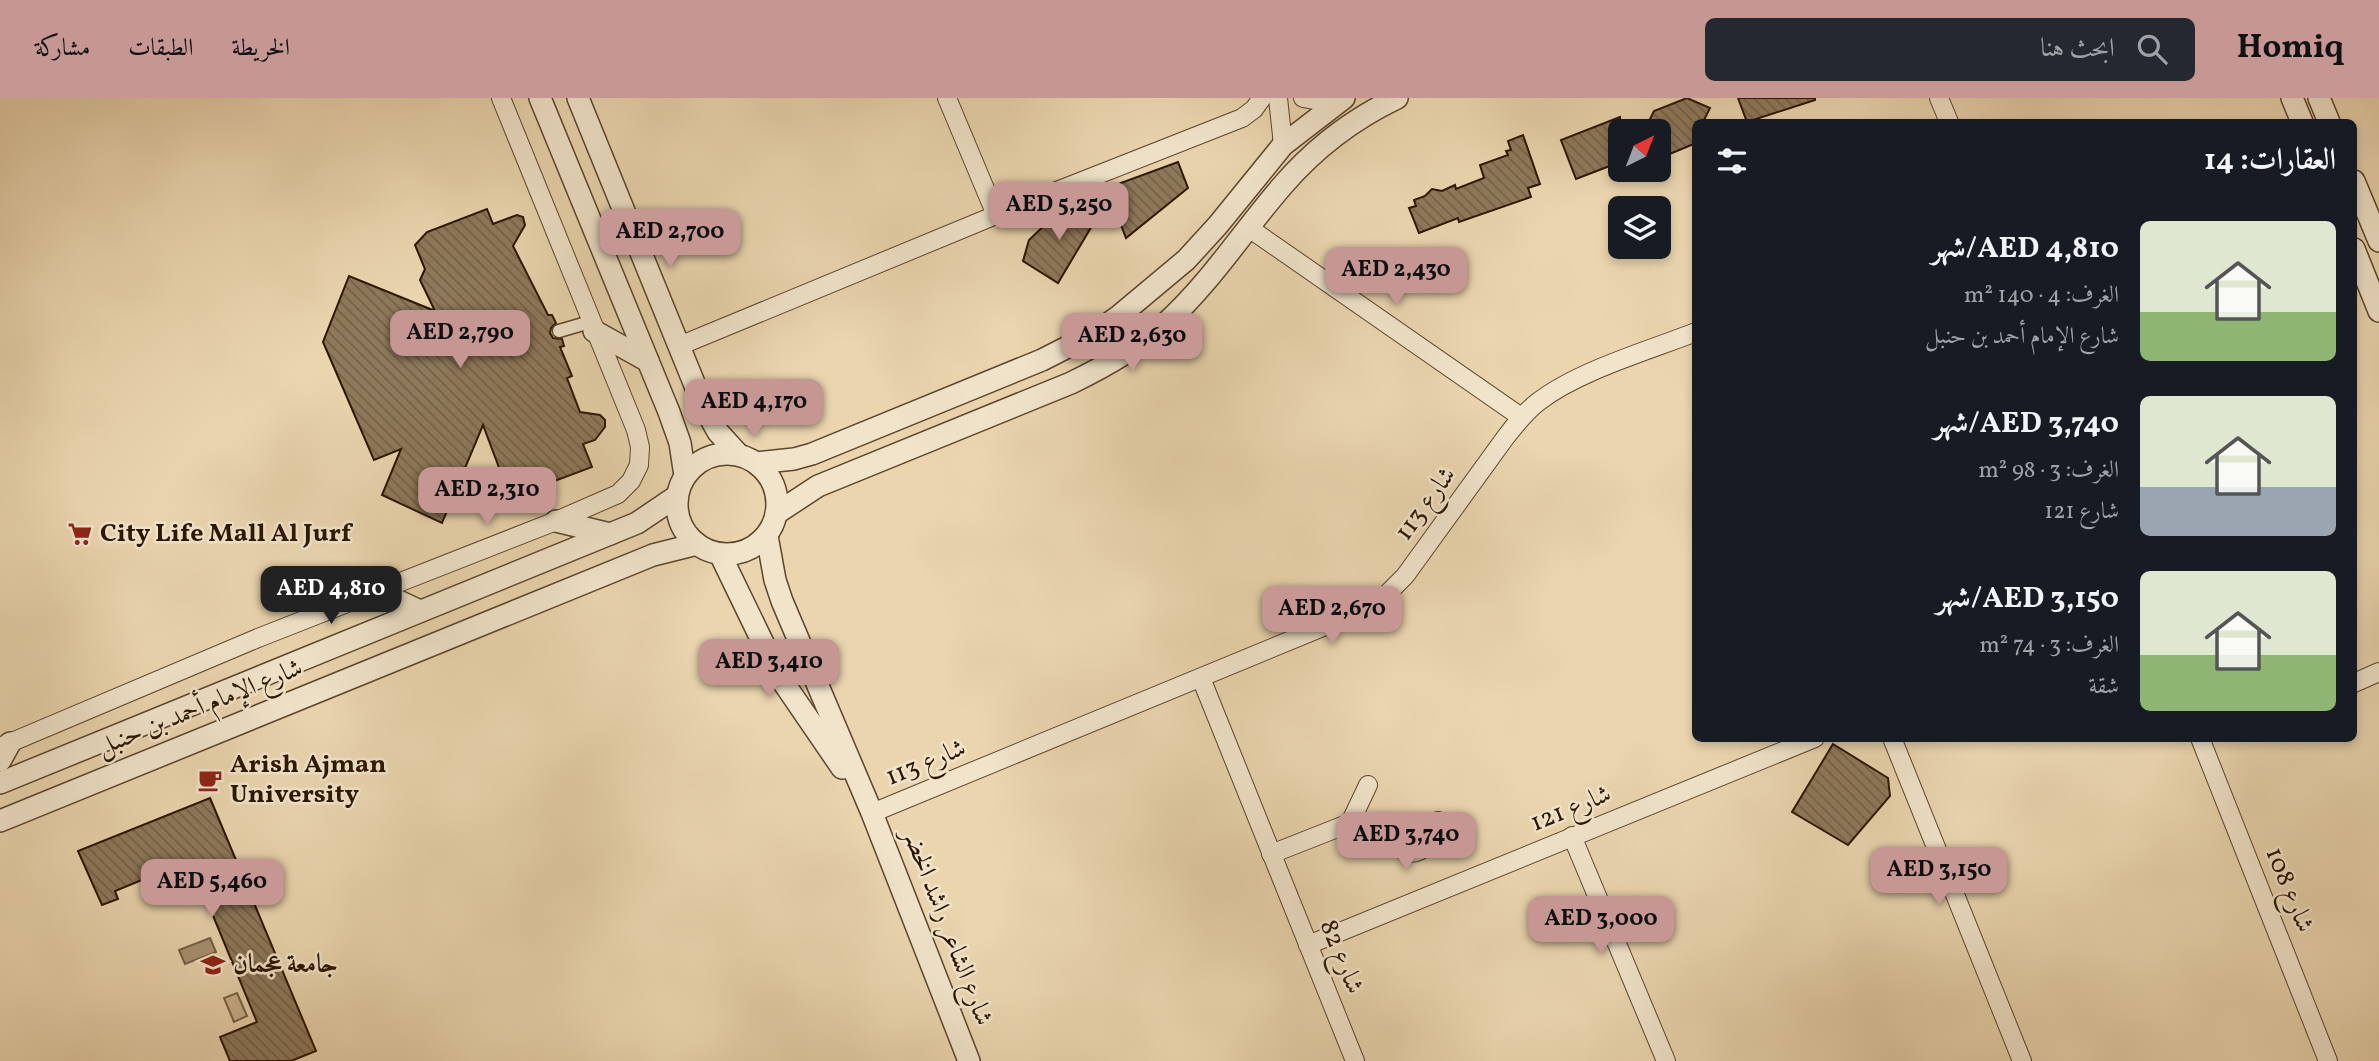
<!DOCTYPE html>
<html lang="ar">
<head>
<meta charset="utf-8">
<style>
  :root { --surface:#171b24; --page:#242831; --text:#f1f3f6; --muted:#9ea1a6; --accent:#c59692 }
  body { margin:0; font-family:Vollkorn,Amiri,serif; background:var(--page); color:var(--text); direction:rtl; height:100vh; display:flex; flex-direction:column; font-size:26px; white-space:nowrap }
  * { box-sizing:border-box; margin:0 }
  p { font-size:23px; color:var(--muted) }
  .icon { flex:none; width:38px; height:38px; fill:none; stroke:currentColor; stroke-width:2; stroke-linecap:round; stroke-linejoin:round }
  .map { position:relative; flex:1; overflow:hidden; direction:ltr }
  .sheet { position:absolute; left:1692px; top:21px; width:665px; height:623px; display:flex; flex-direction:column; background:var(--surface); border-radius:10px; box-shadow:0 4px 10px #0003; direction:rtl }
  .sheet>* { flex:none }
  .needle { width:46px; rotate:42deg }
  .controls { position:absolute; left:1608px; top:21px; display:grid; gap:14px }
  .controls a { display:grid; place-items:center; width:63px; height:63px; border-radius:10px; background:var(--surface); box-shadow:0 4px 10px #0003; font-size:35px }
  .price { position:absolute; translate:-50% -60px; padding:0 16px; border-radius:14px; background:var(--accent); color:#111; font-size:23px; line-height:46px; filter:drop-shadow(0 2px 4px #0008) }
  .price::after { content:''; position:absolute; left:50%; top:42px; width:21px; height:16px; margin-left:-10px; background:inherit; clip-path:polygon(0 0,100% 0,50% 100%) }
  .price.current { background:#222; color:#fff }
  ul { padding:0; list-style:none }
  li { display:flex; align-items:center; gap:21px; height:175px; padding:0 21px }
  li span { display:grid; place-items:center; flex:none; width:196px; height:140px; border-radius:10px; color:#555 }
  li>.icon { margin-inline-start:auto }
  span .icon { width:84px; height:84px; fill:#fffc; stroke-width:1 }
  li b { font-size:30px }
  h2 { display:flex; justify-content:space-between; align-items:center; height:84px; padding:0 21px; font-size:30px }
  header { display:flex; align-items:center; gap:42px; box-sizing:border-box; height:98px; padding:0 35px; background:var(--accent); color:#111 }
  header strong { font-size:33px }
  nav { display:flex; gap:38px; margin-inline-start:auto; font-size:24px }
  .search { width:490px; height:63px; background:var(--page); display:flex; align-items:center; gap:18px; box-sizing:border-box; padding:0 24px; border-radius:10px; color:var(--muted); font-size:26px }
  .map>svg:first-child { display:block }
  .green { fill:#cab491; stroke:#7a6448; stroke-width:2 }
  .water { fill:#a99474; stroke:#776146; stroke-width:2 }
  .building { fill:url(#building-back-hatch); stroke:#2b1500; stroke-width:2 }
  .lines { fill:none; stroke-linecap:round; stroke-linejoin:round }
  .pedestrian-casing { stroke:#5b452c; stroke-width:15 }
  .minor-casing { stroke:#5b452c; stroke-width:20 }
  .tertiary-casing { stroke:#5b452c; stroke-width:24 }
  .pedestrian { stroke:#f1e4cb; stroke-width:12 }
  .minor { stroke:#f1e4cb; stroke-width:18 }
  .tertiary { stroke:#f1e4cb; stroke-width:21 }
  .labels { text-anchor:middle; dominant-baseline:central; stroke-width:5; stroke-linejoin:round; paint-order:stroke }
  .street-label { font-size:26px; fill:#2b1500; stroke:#f1e4cb }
  .poi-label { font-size:26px; font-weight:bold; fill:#2b1500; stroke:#f1e4cb; text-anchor:start }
</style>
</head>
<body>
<header>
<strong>Homiq</strong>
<div class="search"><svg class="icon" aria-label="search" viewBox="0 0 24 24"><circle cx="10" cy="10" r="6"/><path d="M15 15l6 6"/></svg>ابحث هنا</div>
<nav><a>الخريطة</a><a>الطبقات</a><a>مشاركة</a></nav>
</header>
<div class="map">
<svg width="2379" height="963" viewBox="0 0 2379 963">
  <defs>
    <pattern id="building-back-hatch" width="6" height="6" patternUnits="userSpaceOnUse" patternTransform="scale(1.75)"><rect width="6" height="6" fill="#8e795b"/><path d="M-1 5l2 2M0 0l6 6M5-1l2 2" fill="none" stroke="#746249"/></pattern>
  </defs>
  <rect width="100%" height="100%" fill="#ead5af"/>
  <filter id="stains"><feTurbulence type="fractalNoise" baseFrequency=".00286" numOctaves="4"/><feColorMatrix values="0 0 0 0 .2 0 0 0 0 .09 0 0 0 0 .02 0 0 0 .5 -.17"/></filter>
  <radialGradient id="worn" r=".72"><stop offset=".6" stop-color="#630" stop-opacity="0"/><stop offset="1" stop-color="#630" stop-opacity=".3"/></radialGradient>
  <!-- green -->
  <polygon class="green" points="237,895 247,918 234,924 224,900"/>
  <!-- water -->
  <polygon class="water" points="210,840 216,854 185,866 179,852"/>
  <!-- building -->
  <g class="building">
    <polygon points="1687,0 1710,10 1703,24 1696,24 1696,45 1665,58 1659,44 1659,33 1644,33 1654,13"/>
    <polygon points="1738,0 1815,0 1815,2 1747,24"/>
    <polygon points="1620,19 1620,64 1576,81 1561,42"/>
    <polygon points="1523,37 1540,86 1528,90 1531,99 1459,124 1458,120 1419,135 1409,110 1416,108 1414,102 1425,98 1432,91 1442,93 1455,87 1456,91 1484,80 1480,67 1508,57 1506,53 1511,52 1508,43"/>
    <polygon points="1178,64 1188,90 1126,140 1107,90"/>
    <polygon points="1080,105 1099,116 1058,185 1023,163 1029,142 1048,124 1054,126 1062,113 1072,116"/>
    <polygon points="487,111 493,126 517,117 523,119 525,127 513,148 548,217 552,217 556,225 551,230 550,235 553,240 562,241 564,248 560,249 572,278 567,280 580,314 600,317 605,322 605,329 595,342 583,346 592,369 520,396 511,371 501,375 483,327 442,425 382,397 401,351 374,362 323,244 349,178 435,213 420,182 425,171 415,147 427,134"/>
    <polygon points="1833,646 1888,680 1890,698 1848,747 1792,714"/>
    <polygon points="210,700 316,953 291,963 230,963 220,939 257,924 190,762 115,793 118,801 102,807 78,753"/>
  </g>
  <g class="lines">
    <!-- pedestrian casing -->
    <g class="pedestrian-casing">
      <polyline id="pedestrian" points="559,233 590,224"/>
    </g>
    <!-- minor casing -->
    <g class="minor-casing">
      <g id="minor">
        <polyline points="947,0 996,117"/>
        <polyline points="1278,0 1283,47"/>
        <polyline points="1303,0 1314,2 1344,0"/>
        <polyline points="1939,0 1949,24"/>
        <polyline points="1249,130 1521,319"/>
        <polyline points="679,248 996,117 1242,20 1254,11 1262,0"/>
        <polyline points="1201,580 1355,963"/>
        <polyline points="2354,585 2379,574"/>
        <polyline points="1892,640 2022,963"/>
        <polyline points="2200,640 2328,963"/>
        <polyline points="0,649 258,540 556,423 618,396 631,383 639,367 640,349 636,332 501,0"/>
        <path d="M872,715l492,-203 22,-15 19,-19 100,-138c10,-13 20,-26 33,-36 40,-31 109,-51 158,-70"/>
        <path d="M1350,725l60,30c18,0 21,-18 28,-32"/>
        <polyline points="1572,738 1666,963"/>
        <polyline points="1271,756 1350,725 1368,687"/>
        <polyline points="1308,847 1815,640"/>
      </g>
    </g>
    <!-- tertiary casing -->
    <g class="tertiary-casing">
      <g id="tertiary">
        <polyline points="540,0 669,314 680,345 685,378"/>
        <polyline points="578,0 703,307 718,334 739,357"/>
        <polyline points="2292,0 2302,24"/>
        <polyline points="2319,0 2329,24"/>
        <polyline points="2354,83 2379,143"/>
        <polyline points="2354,151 2379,213"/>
        <polyline points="594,233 648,263"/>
        <circle cx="727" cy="406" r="50"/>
        <polyline points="756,365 794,361 812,356 1042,262 1095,235 1119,218 1186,162 1218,127 1283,47 1344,0"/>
        <path d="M777,415l41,-27 253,-103c33,-16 67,-35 95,-60 45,-41 77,-92 117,-138 32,-37 70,-66 114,-87"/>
        <polyline points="556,423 610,436"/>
        <polyline points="767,438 775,482 782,503 872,715 969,963"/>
        <polyline points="720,456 779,578 842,670"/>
        <polyline points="375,492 420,513"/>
        <polyline points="0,663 10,645"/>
        <polyline points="0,685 637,425 677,398"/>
        <polyline points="0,723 653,457 697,446"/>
      </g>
    </g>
    <!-- pedestrian -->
    <use href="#pedestrian" class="pedestrian"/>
    <!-- minor -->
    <use href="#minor" class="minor"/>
    <!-- tertiary -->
    <use href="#tertiary" class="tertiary"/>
  </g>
  <!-- icons -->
  <defs>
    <g id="supermarket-bare" transform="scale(1.89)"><path d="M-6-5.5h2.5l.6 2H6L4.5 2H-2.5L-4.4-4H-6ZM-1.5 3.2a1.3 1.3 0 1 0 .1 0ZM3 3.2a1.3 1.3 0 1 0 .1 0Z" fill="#8f2418" stroke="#f1e4cb" stroke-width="2.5" paint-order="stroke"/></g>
    <g id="cafe-bare" transform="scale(1.89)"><path d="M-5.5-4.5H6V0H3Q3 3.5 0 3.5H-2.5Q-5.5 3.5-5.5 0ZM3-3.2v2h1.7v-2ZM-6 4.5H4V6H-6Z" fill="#8f2418" stroke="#f1e4cb" stroke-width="2.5" paint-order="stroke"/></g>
    <g id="university-bare" transform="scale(1.89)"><path d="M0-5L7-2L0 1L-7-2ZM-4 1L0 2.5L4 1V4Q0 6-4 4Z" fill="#8f2418" stroke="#f1e4cb" stroke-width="2.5" paint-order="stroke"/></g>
  </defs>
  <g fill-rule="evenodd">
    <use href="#supermarket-bare" x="80" y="436"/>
    <use href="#cafe-bare" x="210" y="682"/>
    <use href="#university-bare" x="213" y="867"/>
  </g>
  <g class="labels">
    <!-- street labels -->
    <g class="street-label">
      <text transform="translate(1426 406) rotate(-54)">شارع 113</text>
      <text transform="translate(200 610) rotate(-22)">شارع الإمام أحمد بن حنبل</text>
      <text transform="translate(926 665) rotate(-22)">شارع 113</text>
      <text transform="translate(1571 711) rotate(-22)">شارع 121</text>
      <text transform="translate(2289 792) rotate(68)">شارع 108</text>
      <text transform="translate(947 829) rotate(69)">شارع الشاعر راشد الخضر</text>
      <text transform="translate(1341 859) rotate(68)">شارع 82</text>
    </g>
    <!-- poi labels -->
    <g class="poi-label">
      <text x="100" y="436">City Life Mall Al Jurf</text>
      <text x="230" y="667">Arish Ajman<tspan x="230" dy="30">University</tspan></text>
      <text x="233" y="867">جامعة عجمان</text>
    </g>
  </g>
  <rect width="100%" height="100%" filter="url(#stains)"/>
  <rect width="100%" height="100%" fill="url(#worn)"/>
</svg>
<div class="controls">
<a><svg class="needle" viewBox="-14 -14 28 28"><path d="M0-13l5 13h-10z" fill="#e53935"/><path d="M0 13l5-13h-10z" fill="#9ea1a6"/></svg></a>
<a><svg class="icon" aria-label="layers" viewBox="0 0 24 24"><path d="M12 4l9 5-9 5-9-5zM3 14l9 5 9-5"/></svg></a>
</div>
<b class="price" style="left:1059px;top:144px">AED 5,250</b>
<b class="price" style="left:670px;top:171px">AED 2,700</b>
<b class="price" style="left:1396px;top:209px">AED 2,430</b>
<b class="price" style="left:460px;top:272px">AED 2,790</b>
<b class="price" style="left:1132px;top:275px">AED 2,630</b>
<b class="price" style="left:754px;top:341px">AED 4,170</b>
<b class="price" style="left:487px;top:429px">AED 2,310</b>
<b class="price current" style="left:331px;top:528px">AED 4,810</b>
<b class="price" style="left:1332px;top:548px">AED 2,670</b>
<b class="price" style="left:769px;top:601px">AED 3,410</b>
<b class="price" style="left:1406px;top:774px">AED 3,740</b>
<b class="price" style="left:1939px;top:809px">AED 3,150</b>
<b class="price" style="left:212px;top:821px">AED 5,460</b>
<b class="price" style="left:1601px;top:858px">AED 3,000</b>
<section class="sheet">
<h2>العقارات: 14<svg class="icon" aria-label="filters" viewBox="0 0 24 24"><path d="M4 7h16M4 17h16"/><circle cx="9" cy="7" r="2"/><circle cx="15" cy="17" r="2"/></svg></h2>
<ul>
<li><span style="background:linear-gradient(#dfe7d0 65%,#8fb573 0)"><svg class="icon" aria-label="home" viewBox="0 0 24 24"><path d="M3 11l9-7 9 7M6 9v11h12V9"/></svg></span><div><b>AED 4,810/شهر</b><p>الغرف: 4 · 140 m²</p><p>شارع الإمام أحمد بن حنبل</p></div></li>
<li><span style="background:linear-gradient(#dfe7d0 65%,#9aa5b1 0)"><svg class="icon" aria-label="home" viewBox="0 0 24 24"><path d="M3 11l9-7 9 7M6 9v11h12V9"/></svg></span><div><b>AED 3,740/شهر</b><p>الغرف: 3 · 98 m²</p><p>شارع 121</p></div></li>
<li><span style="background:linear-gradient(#dfe7d0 60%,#8fb573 0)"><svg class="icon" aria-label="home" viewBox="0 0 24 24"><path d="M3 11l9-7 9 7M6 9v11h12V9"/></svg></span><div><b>AED 3,150/شهر</b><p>الغرف: 3 · 74 m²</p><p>شقة</p></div></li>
</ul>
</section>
</div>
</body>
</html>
